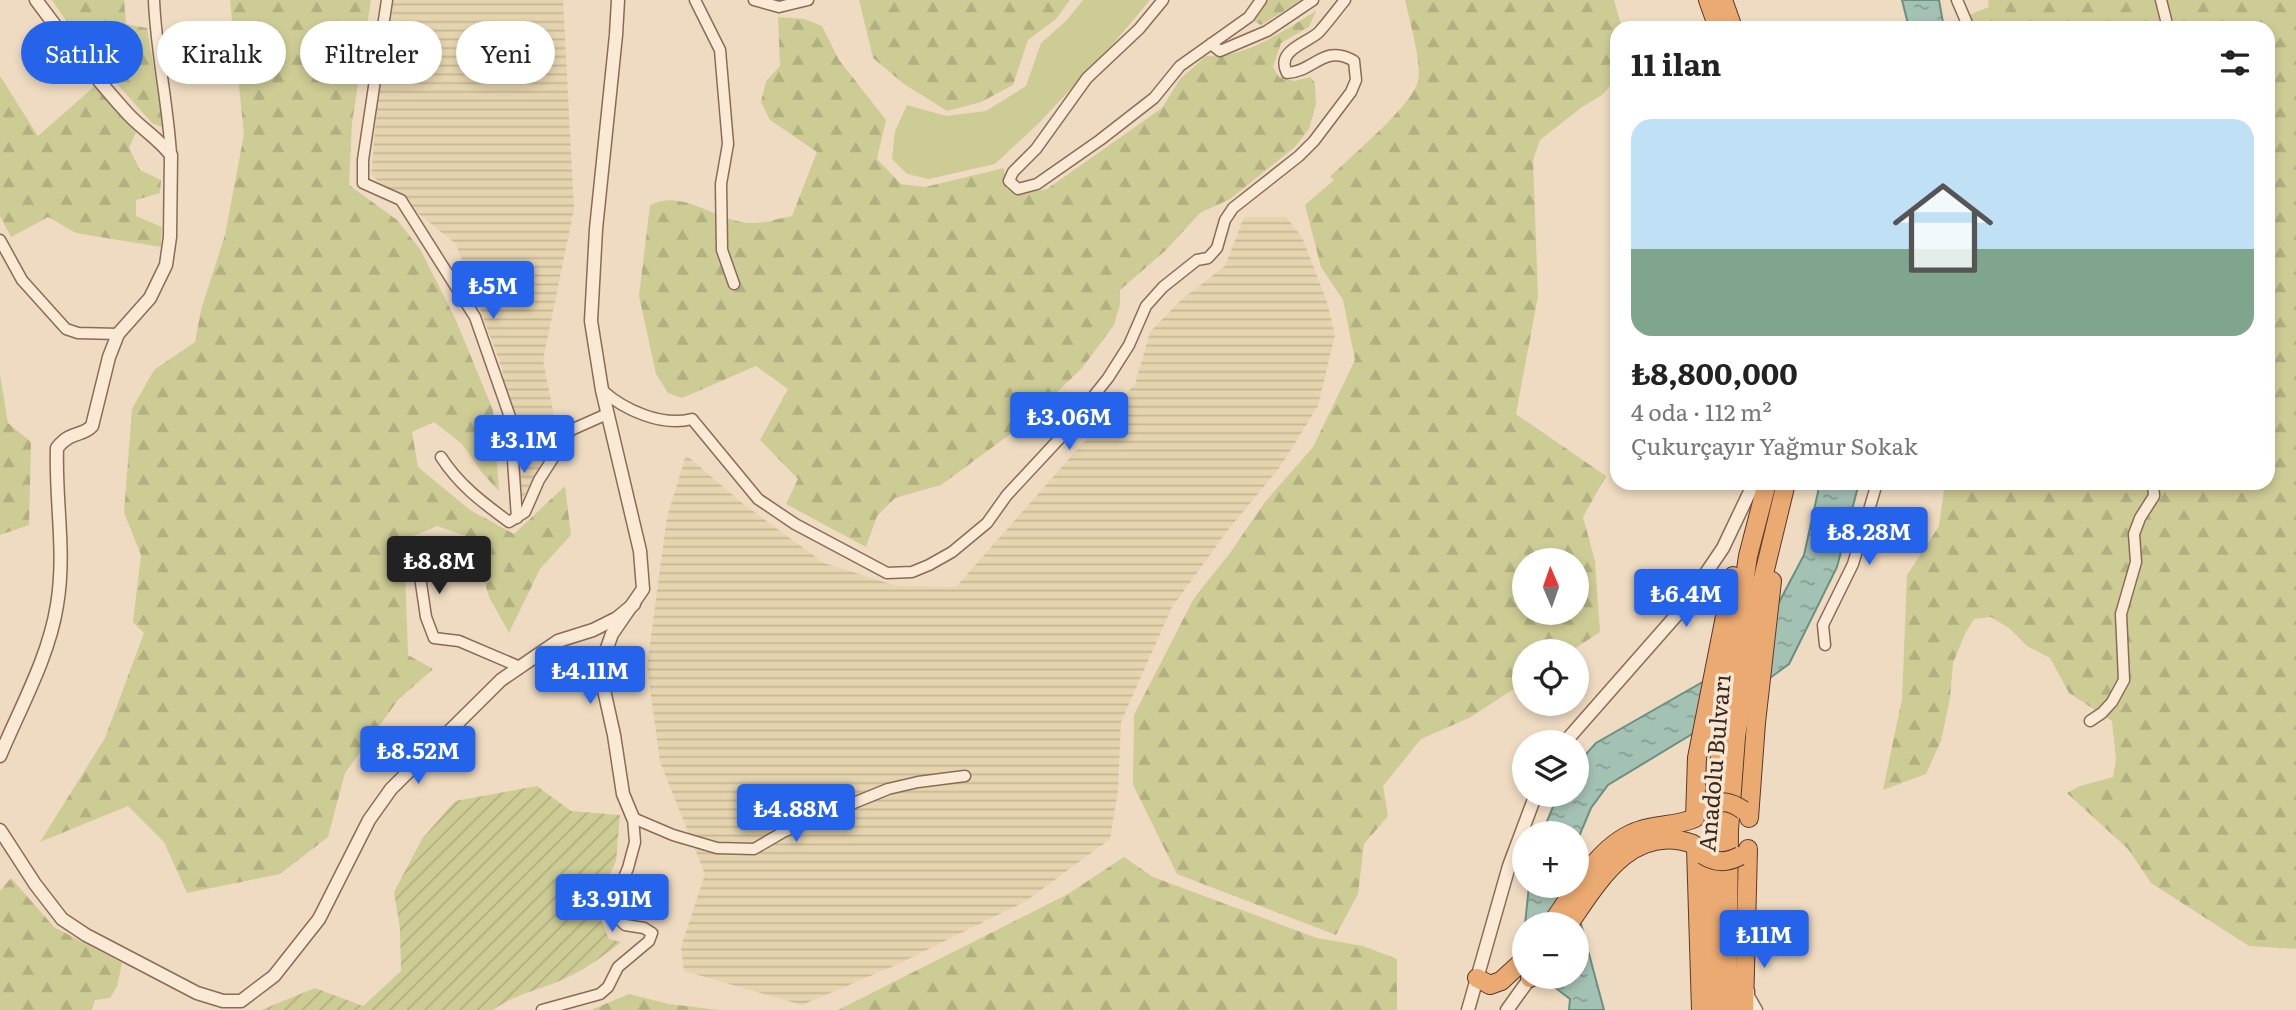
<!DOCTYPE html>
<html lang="tr">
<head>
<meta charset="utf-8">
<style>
  :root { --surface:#fff; --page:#f6f6f6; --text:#222; --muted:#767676; --accent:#2563eb }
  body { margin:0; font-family:Literata,serif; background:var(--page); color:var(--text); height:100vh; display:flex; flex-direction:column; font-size:26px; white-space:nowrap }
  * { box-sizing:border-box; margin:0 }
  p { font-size:23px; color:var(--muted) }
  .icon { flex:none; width:38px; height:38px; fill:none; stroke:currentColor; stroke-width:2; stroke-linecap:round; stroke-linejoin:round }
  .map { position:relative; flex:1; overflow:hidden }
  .details { position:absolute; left:1610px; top:21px; width:665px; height:469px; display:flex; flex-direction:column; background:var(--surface); border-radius:21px; box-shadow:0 4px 10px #0003 }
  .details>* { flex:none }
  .guide { position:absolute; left:21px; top:21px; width:665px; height:63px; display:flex; gap:14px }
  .needle { width:46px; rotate:358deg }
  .fabs { position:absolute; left:1512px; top:548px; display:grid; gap:14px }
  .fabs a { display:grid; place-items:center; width:77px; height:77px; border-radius:50%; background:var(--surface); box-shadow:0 4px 10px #0003; font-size:35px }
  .price { position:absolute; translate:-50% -60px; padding:0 16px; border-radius:7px; background:var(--accent); color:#fff; font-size:23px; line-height:46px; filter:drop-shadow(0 2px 4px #0008) }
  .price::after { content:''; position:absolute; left:50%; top:42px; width:21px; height:16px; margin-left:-10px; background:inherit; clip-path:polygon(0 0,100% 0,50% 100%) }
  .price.on { background:#222; color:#fff }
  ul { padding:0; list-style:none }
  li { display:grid; align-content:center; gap:14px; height:371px; padding:0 21px }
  li span { display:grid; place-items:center; height:217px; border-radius:21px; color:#555 }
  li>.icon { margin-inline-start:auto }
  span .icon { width:126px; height:126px; fill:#fffc; stroke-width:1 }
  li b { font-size:30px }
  h2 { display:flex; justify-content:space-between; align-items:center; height:84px; padding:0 21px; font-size:30px }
  .chip { padding:0 24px; border-radius:32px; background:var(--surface); box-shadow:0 4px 10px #0003; font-size:24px; line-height:63px }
  .chip.on { background:var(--accent); color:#fff }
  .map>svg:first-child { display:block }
  .farmland { fill:url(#farmland-rules) }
  .grass { fill:#cecc95 }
  .forest { fill:url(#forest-firs); fill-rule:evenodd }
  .garden { fill:url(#garden-furrows) }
  .water { fill:url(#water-ripples); stroke:#6a9081; stroke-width:2 }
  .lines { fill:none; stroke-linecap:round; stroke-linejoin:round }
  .minor-casing { stroke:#8a6b58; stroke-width:13 }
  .tertiary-casing { stroke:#8a6b58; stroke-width:15 }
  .trunk-casing { stroke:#573a2c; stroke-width:20 }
  .minor { stroke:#fae9d4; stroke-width:10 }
  .tertiary { stroke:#fae9d4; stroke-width:12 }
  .trunk { stroke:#ebaa72; stroke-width:18 }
  .trunk-bridge-casing { stroke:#573a2c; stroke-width:20; stroke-linecap:butt }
  .trunk-bridge { stroke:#ebaa72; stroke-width:18 }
  .labels { text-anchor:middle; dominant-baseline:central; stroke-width:7; stroke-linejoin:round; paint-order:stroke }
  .street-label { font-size:23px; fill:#39261d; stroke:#f7e6d1 }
</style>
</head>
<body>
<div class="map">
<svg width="2296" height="1010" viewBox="0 0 2296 1010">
  <defs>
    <pattern id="farmland-rules" width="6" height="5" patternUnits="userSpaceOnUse" patternTransform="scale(1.75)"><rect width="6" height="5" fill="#e5d4ae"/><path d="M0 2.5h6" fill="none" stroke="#c5b695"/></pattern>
    <pattern id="forest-firs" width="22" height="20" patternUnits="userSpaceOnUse" patternTransform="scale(1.75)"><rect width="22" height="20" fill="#cecc95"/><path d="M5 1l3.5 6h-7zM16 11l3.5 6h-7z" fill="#b2af80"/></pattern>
    <pattern id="garden-furrows" width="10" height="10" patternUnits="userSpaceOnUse" patternTransform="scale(1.75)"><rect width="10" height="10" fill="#cecc95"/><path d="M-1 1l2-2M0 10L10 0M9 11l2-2" fill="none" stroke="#b2af80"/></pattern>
    <pattern id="water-ripples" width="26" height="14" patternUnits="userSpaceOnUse" patternTransform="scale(1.75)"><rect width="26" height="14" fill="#a4c2b4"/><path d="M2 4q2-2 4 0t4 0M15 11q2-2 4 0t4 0" fill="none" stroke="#879d92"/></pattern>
  </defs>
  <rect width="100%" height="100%" fill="#efdbc1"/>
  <!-- farmland -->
  <g class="farmland">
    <polygon points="387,0 563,0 574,209 543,360 558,435 521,501 502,368 456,244 371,175"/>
    <polygon points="1244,217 1286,217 1302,237 1327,302 1335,335 1318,406 1280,467 1228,530 1172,607 1121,722 1118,791 1110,839 1026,901 896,965 802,1005 684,971 681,947 705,874 660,762 647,666 667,517 686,455 742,503 824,563 897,586 956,587 1135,384 1150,332 1181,300 1225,266"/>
  </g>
  <!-- grass -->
  <polygon class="grass" points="1083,0 1150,0 1113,44 1038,124 995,164 929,179 907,174 892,159 895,131 907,105 946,116 986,111 1026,86 1041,43 1066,21"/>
  <!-- forest -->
  <g class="forest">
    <polygon points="52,0 124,0 126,24 147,28 164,128 152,123 84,47"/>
    <polygon points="230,0 371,0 352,123 349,185 397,220 420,249 455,318 493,410 499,491 483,474 462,444 434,422 412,432 418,467 470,510 514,534 565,486 571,535 540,569 509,633 489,597 472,538 437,526 404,540 408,655 433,669 398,700 345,773 328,837 280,874 187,893 164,842 128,806 40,842 105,738 144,633 133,622 141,555 124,513 132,409 154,370 195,342 201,310 225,235 244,134"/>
    <polygon points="859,0 1070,0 1056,19 1028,40 1013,85 981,102 947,111 904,84 873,58"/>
    <polygon points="1267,0 1302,0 1261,25 1252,20"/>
    <path d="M1405,0h209l8,28h-5v50l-15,17 -20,12 -42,33 -7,20 5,136 -22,118 90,62 -23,41 12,44 5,71 -29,19h-47v31l-53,35 -50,22 -38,47 5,30 -24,28 -6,50 -22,41 -159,-61 -44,-89 1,-70 60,-117 36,-45 35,-51 48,-55 42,-87 -12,-60 -22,-33 -16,-62 29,-25 -4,-3c19,-19 83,-72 88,-96 4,-17 -9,-63 -13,-81zM1524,560h53v52h-53z"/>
    <polygon points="1988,0 2296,0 2296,949 2249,946 2151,883 2128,849 2067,793 2080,786 2113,777 2116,759 2112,721 2069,693 2050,658 2027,646 2009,628 1991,617 1974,619 1965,634 1953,663 1950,698 1941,741 1926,774 1883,790 1902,699 1907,575 1939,526 1945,483 2268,483 2268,28 1963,28 1962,18 1989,7"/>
    <path d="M1316,11l-7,16 -28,16 -8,24 6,10 15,4 16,-4 5,6 1,21 -7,25 -14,18 -65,52 -30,14 -34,37 -46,40v14l-6,21 -32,43 -58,56 -83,61 -46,13 -18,18 -11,31 -80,-43 12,-25 -38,-39 28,-51 -32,-23 -74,32 -14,-5 -12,-19 -17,-78 11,-91c33,-18 71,20 105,18 12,0 25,-5 37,-7l25,-64 -47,-32 -9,-18 5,-21 14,-15 -2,-49 26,2 18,7 17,34 47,60 -9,39 24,25 24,3 79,-19 2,20 11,6 30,-5 115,-81 18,-29 26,-23c39,3 78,-26 110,-45z"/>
    <polygon points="0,76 38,136 96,85 136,132 129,148 140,170 161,180 160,193 136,200 136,216 162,227 161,247 76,233 48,217 11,237 0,216"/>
    <polygon points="0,374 8,423 31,442 29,525 0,535"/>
    <polygon points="1124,857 1153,877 1317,938 1363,946 1397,959 1397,1010 838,1010 1068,894"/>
    <polygon points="11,878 54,927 122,963 117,987 110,998 95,1000 92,1010 0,1010 0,891"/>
    <polygon points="629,994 669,1004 719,1010 591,1010"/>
  </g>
  <!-- garden -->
  <path class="garden" d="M537,786l34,25 49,4 -4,46 -15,33 -3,19 11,26 12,3c-20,16 -39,30 -64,40 -22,9 -44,13 -64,28h-232l54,-22 48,18 38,-35 -1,-42 -6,-37 28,-53 33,-38z"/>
  <!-- water -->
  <g class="water">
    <polygon points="1902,0 1939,0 1944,28 1909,28"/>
    <polygon points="1820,483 1859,483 1837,567 1789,664 1702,728 1608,785 1591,808 1580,834 1577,860 1577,833 1542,833 1558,795 1577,794 1577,764 1596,743 1706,680 1766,627 1804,555"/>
    <polygon points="1529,886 1577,886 1581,924 1604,1010 1569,1010 1570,999 1541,977 1577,976 1577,924 1525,924"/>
  </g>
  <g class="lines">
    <!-- minor casing -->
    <g class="minor-casing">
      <g id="minor">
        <path d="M154,0c2,52 14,103 17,155"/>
        <polyline points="387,0 363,160 363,183 401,200 475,317 510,417 517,518"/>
        <polyline points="695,0 720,50 728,144 721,184 722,250 734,284"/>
        <polyline points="754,0 779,7 808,0"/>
        <polyline points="1163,0 1139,29 1087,78 1036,149 1013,172 1009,181 1018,189 1037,184 1100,140 1154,98 1180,66 1249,17 1261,0"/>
        <polyline points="1957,0 1969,28"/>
        <polyline points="2161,0 2168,28"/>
        <polyline points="1211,44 1220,51 1267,31 1313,0"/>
        <polyline points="0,240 22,280 66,329 78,333 118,334"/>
        <path d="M602,390c22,20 60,37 90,29l66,80 37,25 92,49 25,-1 17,-7 23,-13 35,-29 20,-28 53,-57 48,-60 21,-33 17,-39 17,-19 34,-27 11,-2 9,-10 8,-28 8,-12 66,-52 15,-15 37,-49 5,-12 -2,-19c-29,-18 -41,11 -67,12 -12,-23 21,-30 32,-41 9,-10 17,-21 26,-32"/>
        <path d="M441,457c18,28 41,45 68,65l16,-10 14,-32 32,-50 36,-16"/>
        <polyline points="418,563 426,617 434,638 459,641 520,667"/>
        <polyline points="1825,645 1823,625 1853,564 1877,483"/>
        <polyline points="2090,721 2102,713 2112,702 2124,680 2121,614 2136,562 2134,534 2140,518 2154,496 2153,483"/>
        <polyline points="633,818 673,835 717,848 754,849 785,831 888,789 918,782 965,776"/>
        <polyline points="1749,991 1749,996 1757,1010"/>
        <polyline points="542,1010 600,994 608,987 618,967 649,941 652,933 644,928 625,925 616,916 613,904 628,868 635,842 633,818"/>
      </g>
    </g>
    <!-- tertiary casing -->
    <g class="tertiary-casing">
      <g id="tertiary">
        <polyline points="618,0 616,35 596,229 591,321 602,390 640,551 643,589 612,634 603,659 604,690 614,735 623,794 633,818"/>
        <polyline points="1565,742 1681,610 1723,548 1754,483"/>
        <path d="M0,756c20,-48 49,-99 57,-151 9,-53 -2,-105 0,-157 14,-18 25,-11 35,-22l17,-69 9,-23 32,-36 16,-33 4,-28 1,-82c-12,-16 -29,-26 -43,-41 -33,-36 -63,-75 -92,-114"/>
        <polyline points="0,830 35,884 62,919 86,935 197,993 223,1001 241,1001 274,976 319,919 369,820 391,789 501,680 558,641 593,630 617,618 634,604"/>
        <polyline points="1468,1010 1509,866 1536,794"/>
        <polyline points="1507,1010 1530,978"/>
      </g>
    </g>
    <!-- trunk casing -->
    <g class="trunk-casing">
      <g id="trunk">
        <polyline points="1708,0 1718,28"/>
        <polyline points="1723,0 1733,28"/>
        <polyline points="1749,818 1756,723 1772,581"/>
        <polyline points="1696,848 1701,1010"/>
        <path d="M1551,924c24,-33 49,-82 90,-94 18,-6 37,-4 54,-12l2,-60 36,-182"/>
        <path d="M1569,924c29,-42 63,-102 124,-80"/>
        <polyline points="1477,978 1490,985 1501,981 1524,960"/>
        <polyline points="1530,978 1531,976"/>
        <polyline points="1714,1010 1714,827 1721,743 1748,556 1767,483"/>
        <polyline points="1727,1010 1729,830 1736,737 1756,607 1786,483"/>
        <polyline points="1744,1010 1748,849"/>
      </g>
    </g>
    <!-- minor -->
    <use href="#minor" class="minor"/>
    <!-- tertiary -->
    <use href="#tertiary" class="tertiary"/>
    <!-- trunk -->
    <use href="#trunk" class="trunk"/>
    <!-- trunk-bridge casing -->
    <g class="trunk-bridge-casing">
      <g id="trunk-bridge">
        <path d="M1705,806c15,-6 25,-5 38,4"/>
        <path d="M1703,855c13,8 23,8 37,1"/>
      </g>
    </g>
    <!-- trunk-bridge -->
    <use href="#trunk-bridge" class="trunk-bridge"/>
  </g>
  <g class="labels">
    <!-- street labels -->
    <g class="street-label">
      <text transform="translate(1713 763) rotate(-85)">Anadolu Bulvarı</text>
    </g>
  </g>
</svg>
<div class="fabs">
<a><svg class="needle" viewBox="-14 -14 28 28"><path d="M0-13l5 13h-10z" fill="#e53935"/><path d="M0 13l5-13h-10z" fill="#767676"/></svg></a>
<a><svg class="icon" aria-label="locate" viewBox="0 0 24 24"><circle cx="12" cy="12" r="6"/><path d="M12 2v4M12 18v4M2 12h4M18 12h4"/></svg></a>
<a><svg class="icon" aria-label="layers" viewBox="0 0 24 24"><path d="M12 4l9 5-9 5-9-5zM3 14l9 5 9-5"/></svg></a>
<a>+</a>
<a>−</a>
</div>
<b class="price" style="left:493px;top:321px">₺5M</b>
<b class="price" style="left:1069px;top:452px">₺3.06M</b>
<b class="price" style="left:524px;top:475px">₺3.1M</b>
<b class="price" style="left:1869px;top:567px">₺8.28M</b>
<b class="price on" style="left:439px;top:596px">₺8.8M</b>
<b class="price" style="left:1686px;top:629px">₺6.4M</b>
<b class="price" style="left:590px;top:706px">₺4.11M</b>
<b class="price" style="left:418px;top:786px">₺8.52M</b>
<b class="price" style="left:796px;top:844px">₺4.88M</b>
<b class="price" style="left:612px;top:934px">₺3.91M</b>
<b class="price" style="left:1764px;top:970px">₺11M</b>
<div class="guide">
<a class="chip on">Satılık</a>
<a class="chip">Kiralık</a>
<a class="chip">Filtreler</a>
<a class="chip">Yeni</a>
</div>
<section class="details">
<h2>11 ilan<svg class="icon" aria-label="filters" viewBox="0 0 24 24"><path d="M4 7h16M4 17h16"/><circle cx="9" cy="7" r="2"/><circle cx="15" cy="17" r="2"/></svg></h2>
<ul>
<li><span style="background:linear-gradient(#bfe0f5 60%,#7fa58c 0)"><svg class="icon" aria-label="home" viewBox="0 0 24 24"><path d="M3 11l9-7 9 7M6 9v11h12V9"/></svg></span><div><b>₺8,800,000</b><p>4 oda · 112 m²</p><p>Çukurçayır Yağmur Sokak</p></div></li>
</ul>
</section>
</div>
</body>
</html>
